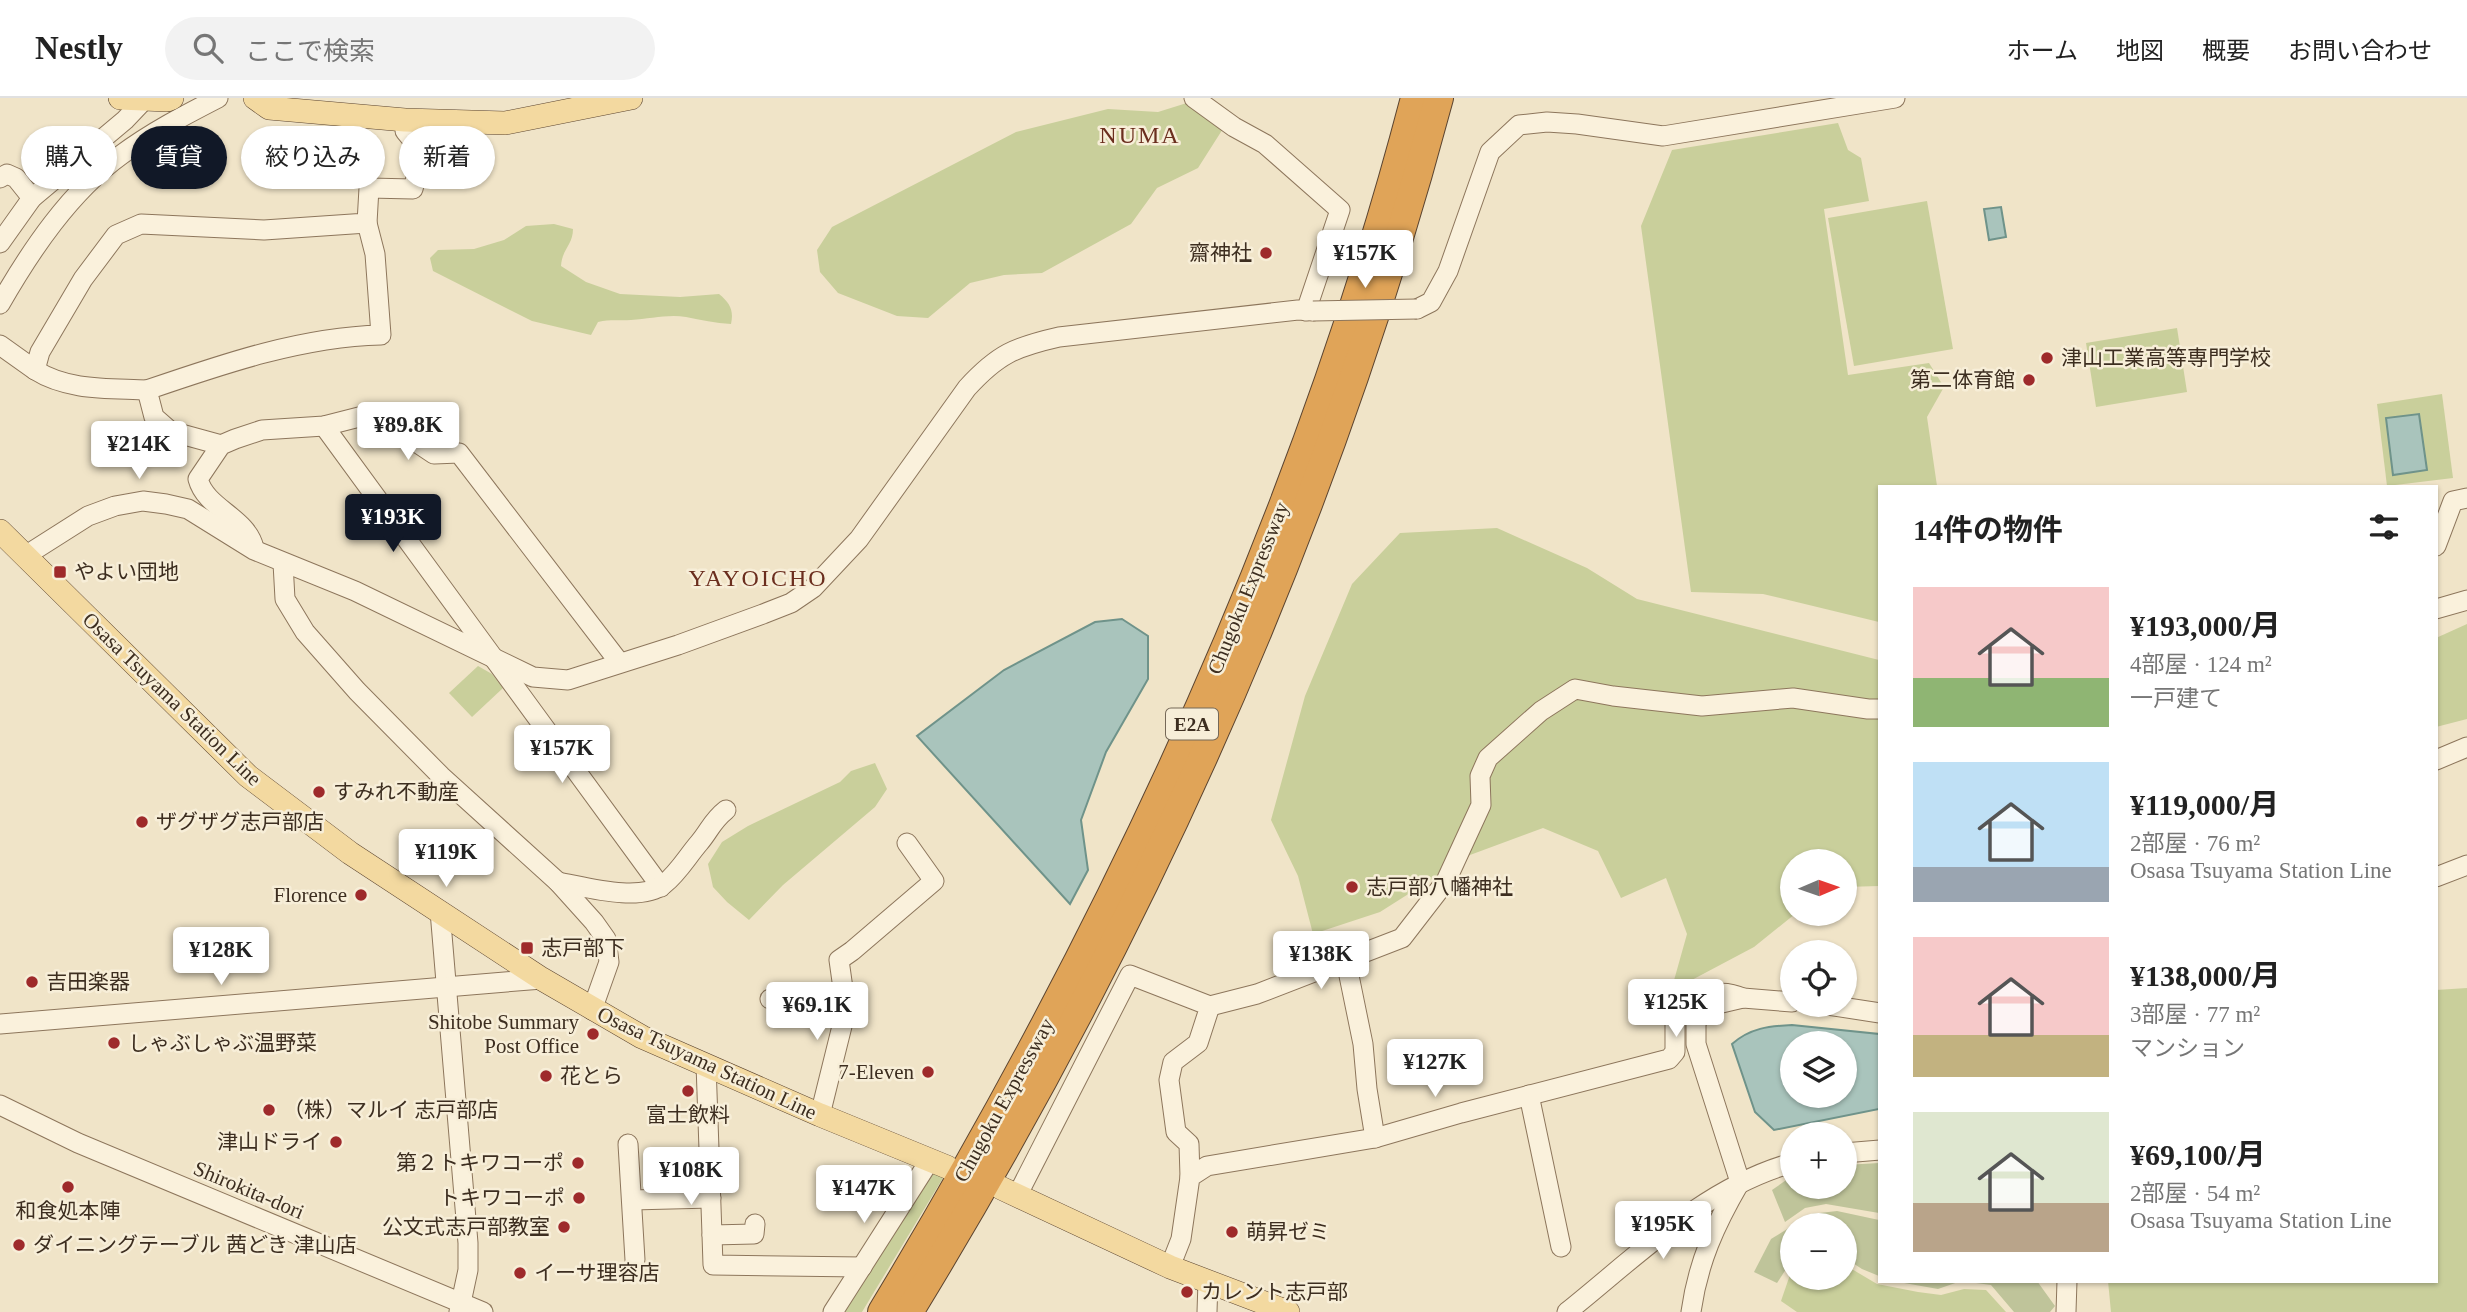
<!DOCTYPE html>
<html lang="ja">
<head>
<meta charset="utf-8">
<style>
  :root { --surface:#fff; --page:#f2f2f2; --text:#222; --muted:#767676; --line:#e0e0e0; --accent:#111827 }
  body { margin:0; font-family:"Times New Roman","Noto Sans JP",serif; background:var(--page); color:var(--text); height:100vh; display:flex; flex-direction:column; font-size:26px; white-space:nowrap }
  * { box-sizing:border-box; margin:0 }
  p { font-size:23px; color:var(--muted) }
  .icon { flex:none; width:38px; height:38px; fill:none; stroke:currentColor; stroke-width:2; stroke-linecap:round; stroke-linejoin:round }
  .map { position:relative; flex:1; overflow:hidden }
  .details { position:absolute; left:1878px; top:387px; width:560px; height:798px; display:flex; flex-direction:column; background:var(--surface); border-radius:0px; box-shadow:0 2px 5px #0004 }
  .details>* { flex:none }
  .top-card { position:absolute; left:21px; top:28px; width:665px; height:63px; display:flex; gap:14px }
  .needle { width:46px; rotate:88deg }
  .fabs { position:absolute; left:1780px; top:751px; display:grid; gap:14px }
  .fabs a { display:grid; place-items:center; width:77px; height:77px; border-radius:50%; background:var(--surface); box-shadow:0 2px 5px #0004; font-size:35px }
  .price { position:absolute; translate:-50% -60px; padding:0 16px; border-radius:7px; background:#fff; color:#222; font-size:23px; line-height:46px; filter:drop-shadow(0 2px 4px #0008) }
  .price::after { content:''; position:absolute; left:50%; top:42px; width:21px; height:16px; margin-left:-10px; background:inherit; clip-path:polygon(0 0,100% 0,50% 100%) }
  .price.active { background:var(--accent); color:#fff }
  ul { padding:0; list-style:none }
  li { display:flex; align-items:center; gap:21px; height:175px; padding:0 35px }
  li span { display:grid; place-items:center; flex:none; width:196px; height:140px; border-radius:0px; color:#555 }
  li>.icon { margin-inline-start:auto }
  span .icon { width:84px; height:84px; fill:#fffc; stroke-width:1 }
  li b { font-size:30px }
  h2 { display:flex; justify-content:space-between; align-items:center; height:84px; padding:0 35px; font-size:30px }
  .tag { padding:0 24px; border-radius:32px; background:var(--surface); box-shadow:0 2px 5px #0004; font-size:24px; line-height:63px }
  .tag.active { background:var(--accent); color:#fff }
  header { display:flex; align-items:center; gap:42px; box-sizing:border-box; height:98px; padding:0 35px; background:var(--surface); border-bottom:2px solid var(--line) }
  header strong { font-size:33px }
  nav { display:flex; gap:38px; margin-inline-start:auto; font-size:24px }
  .search { width:490px; height:63px; background:var(--page); display:flex; align-items:center; gap:18px; box-sizing:border-box; padding:0 24px; border-radius:38px; color:var(--muted); font-size:26px }
  .map>svg:first-child { display:block }
  .green { fill:#c9cf9b }
  .cemetery { fill:#bfc49a }
  .water { fill:#a9c4bc; stroke:#6f938a; stroke-width:2; fill-rule:evenodd }
  .lines { fill:none; stroke-linecap:round; stroke-linejoin:round }
  .minor-casing { stroke:#8d765c; stroke-width:21 }
  .major-casing { stroke:#5b4430; stroke-width:24 }
  .highway-casing { stroke:#5b4430; stroke-width:30 }
  .minor { stroke:#faf1dc; stroke-width:19 }
  .major { stroke:#f3d9a0; stroke-width:23 }
  .highway { stroke:#e0a458; stroke-width:28 }
  .minor-bridge-casing { stroke:#8d765c; stroke-width:21; stroke-linecap:butt }
  .minor-bridge { stroke:#faf1dc; stroke-width:19 }
  .poi-dot { fill:#9e2a2b; stroke:#f7eed8; stroke-width:2.5 }
  .labels { text-anchor:middle; dominant-baseline:central; stroke-width:5; stroke-linejoin:round; paint-order:stroke }
  .shield { fill:#f7eed8; stroke:#756857; stroke-width:2 }
  .shield-label { font-size:19px; font-weight:bold; fill:#3d2e20 }
  .poi-label { font-size:21px; fill:#3d2e20; stroke:#f7eed8; text-anchor:start }
  .street-label { font-size:21px; fill:#3d2e20; stroke:#f7eed8 }
  .quarter-label { font-size:24px; letter-spacing:2px; fill:#6b2e1e; stroke:#f7eed8 }
</style>
</head>
<body>
<header>
<strong>Nestly</strong>
<div class="search"><svg class="icon" aria-label="search" viewBox="0 0 24 24"><circle cx="10" cy="10" r="6"/><path d="M15 15l6 6"/></svg>ここで検索</div>
<nav><a>ホーム</a><a>地図</a><a>概要</a><a>お問い合わせ</a></nav>
</header>
<div class="map">
<svg width="2467" height="1214" viewBox="0 0 2467 1214">
  <rect width="100%" height="100%" fill="#f0e4c8"/>
  <!-- green -->
  <g class="green">
    <polygon points="1190,4 1226,26 1198,70 1157,90 1131,126 1042,175 1004,177 970,185 928,220 897,218 838,195 820,174 817,152 832,129 1016,34 1108,11 1158,14"/>
    <polygon points="1838,25 1848,52 1861,60 1869,103 1824,111 1848,277 1929,265 1944,289 1927,319 1937,388 1880,388 1879,524 1763,496 1691,494 1641,128 1672,52"/>
    <polygon points="1927,103 1953,251 1854,268 1828,120"/>
    <path d="M554,126l19,5c0,16 -11,20 -12,37l25,16 34,12 60,3 39,-3c11,9 15,16 12,30 -16,-1 -30,-4 -45,-7 -18,-3 -36,2 -55,3 -12,1 -20,-1 -33,2l-7,13 -59,-14 -99,-50 -3,-13 8,-8 36,-1 30,-9 22,-14z"/>
    <polygon points="2177,230 2187,294 2096,309 2086,245"/>
    <polygon points="2442,296 2453,380 2387,388 2377,306"/>
    <polygon points="1497,430 1587,470 1637,501 1879,562 1879,788 1845,789 1844,763 1792,763 1792,816 1795,816 1754,849 1671,893 1687,836 1666,780 1621,800 1598,753 1543,730 1470,757 1380,814 1313,836 1298,778 1271,722 1305,598 1352,486 1400,435"/>
    <polygon points="2467,526 2467,621 2436,629 2436,540"/>
    <polygon points="478,568 492,576 503,590 472,619 449,595"/>
    <polygon points="875,665 887,691 875,709 783,787 749,822 727,804 713,789 708,766 722,744 748,728 840,684 851,673"/>
    <polygon points="2467,890 2467,1214 2111,1214 2108,1183 2436,1183 2436,892"/>
    <polygon points="932,1071 946,1075 862,1214 842,1214"/>
    <polygon points="1845,1167 1877,1186 1918,1194 1941,1197 1964,1191 1986,1192 2006,1214 1797,1214 1781,1203 1792,1171 1792,1180 1844,1180"/>
  </g>
  <!-- cemetery -->
  <g class="cemetery">
    <polygon points="1879,1065 1879,1115 1826,1106 1805,1110 1785,1124 1772,1092 1792,1078 1792,1088 1844,1088 1845,1067"/>
    <polygon points="1837,1113 1879,1122 1879,1178 1862,1171 1845,1160 1844,1127 1794,1127 1811,1116"/>
    <polygon points="1792,1128 1792,1162 1777,1185 1754,1174 1771,1141"/>
    <polygon points="1893,1183 2037,1183 2055,1208 2050,1214 2014,1214 1991,1187 1961,1183 1938,1191"/>
  </g>
  <!-- water -->
  <g class="water">
    <polygon points="2001,109 2006,139 1989,142 1984,111"/>
    <polygon points="2419,316 2427,372 2393,377 2386,320"/>
    <polygon points="1122,521 1148,538 1148,581 1106,654 1081,722 1088,772 1070,806 917,638 1004,572 1095,524"/>
    <path d="M1792,927l87,9v75l-105,21 -19,-18 -23,-68c18,-16 37,-18 60,-19zM1792,945h52v53h-52z"/>
  </g>
  <g class="lines">
    <!-- minor casing -->
    <g class="minor-casing">
      <g id="minor">
        <polyline points="1194,0 1234,29 1265,46 1340,112 1306,213"/>
        <polyline points="0,80 7,76 16,80 32,100"/>
        <polyline points="0,145 32,100 125,22 144,2"/>
        <path d="M0,206c31,-54 70,-112 121,-149 31,-23 64,-40 97,-57"/>
        <polyline points="1417,211 1431,204 1448,173 1490,54 1519,27 1547,24 1577,26 1663,38 1895,0"/>
        <path d="M0,247l35,25 5,-18 43,-73 33,-44 25,-11 123,6 103,-7 2,-35 44,1c7,-28 13,-34 -8,-58v-11"/>
        <path d="M35,272c33,21 74,18 112,20"/>
        <polyline points="324,328 661,789"/>
        <path d="M221,347l-51,-14 -16,-14 -7,-27c76,-26 154,-53 234,-55l-6,-81 -8,-31"/>
        <polyline points="2436,448 2453,403 2467,400"/>
        <path d="M254,450c-7,-31 -48,-39 -56,-69l23,-34 14,-6 27,-9 62,-4 43,-11 22,9 45,30 25,-1 160,209"/>
        <path d="M25,458l63,-40 27,-10 28,-5 23,3 22,5 66,41 101,41 178,86 35,3 110,-35 85,-31 28,-11 22,-15 46,-49 108,-151c31,-34 48,-41 92,-51l239,-27 15,1"/>
        <polyline points="283,465 285,501 305,534 357,593 441,678 558,784 594,824 606,841 609,864 592,912"/>
        <polyline points="2436,511 2467,502"/>
        <polyline points="2436,662 2467,649"/>
        <polyline points="2436,779 2467,767"/>
        <path d="M558,784c28,5 82,21 106,2 14,-11 23,-27 35,-41 11,-13 13,-22 27,-33"/>
        <polyline points="440,813 468,1145 468,1172 459,1214"/>
        <polyline points="1346,863 1363,946 1367,991 1375,1040"/>
        <polyline points="770,901 846,912 820,1017"/>
        <polyline points="1821,906 1880,915"/>
        <polyline points="1210,908 1257,896 1402,840 1446,783 1481,707 1480,678 1488,660 1541,613 1575,591 1613,598 1702,608 1793,600 1868,611 1880,611"/>
        <polyline points="846,912 839,862 852,853 934,783 907,745"/>
        <polyline points="0,926 542,881"/>
        <polyline points="706,966 712,1137 754,1136 755,1126"/>
        <polyline points="1529,997 1561,1149"/>
        <polyline points="0,1007 78,1045 483,1214"/>
        <polyline points="628,1046 635,1162"/>
        <polyline points="1844,1055 1880,1052"/>
        <polyline points="1017,1098 1130,877 1210,908 1198,945 1173,964 1169,982 1176,1034 1189,1046 1190,1079"/>
        <polyline points="632,1102 711,1100"/>
        <polyline points="712,1137 713,1167 862,1169"/>
        <path d="M1170,1169l11,-28 9,-62 17,-11 168,-28 86,-25 208,-54 6,-7v-36c21,-18 41,-30 68,-18"/>
        <polyline points="833,1214 930,1062"/>
        <polyline points="1207,1214 1208,1183"/>
        <path d="M1567,1214c69,-55 138,-125 225,-149"/>
        <path d="M1691,1214c7,-50 24,-87 49,-130l-44,-138v-22l13,-16 34,-8 49,4"/>
        <polyline points="2066,1214 2067,1183"/>
      </g>
    </g>
    <!-- major casing -->
    <g class="major-casing">
      <g id="major">
        <polyline points="120,0 167,2 172,0"/>
        <polyline points="255,0 269,10 405,22 505,25 631,0"/>
        <polyline points="0,433 248,678 350,755 542,881 642,939 820,1017 947,1069"/>
        <polyline points="1001,1090 1170,1169 1288,1214"/>
      </g>
    </g>
    <!-- highway casing -->
    <g class="highway-casing">
      <g id="highway">
        <path d="M882,1214c229,-379 421,-785 533,-1214"/>
        <path d="M909,1214c231,-378 416,-786 530,-1214"/>
      </g>
    </g>
    <!-- minor -->
    <use href="#minor" class="minor"/>
    <!-- major -->
    <use href="#major" class="major"/>
    <!-- highway -->
    <use href="#highway" class="highway"/>
    <!-- minor-bridge casing -->
    <g class="minor-bridge-casing">
      <polyline id="minor-bridge" points="1313,213 1417,211"/>
    </g>
    <!-- minor-bridge -->
    <use href="#minor-bridge" class="minor-bridge"/>
  </g>
  <!-- markers -->
  <g class="poi-dot">
    <circle cx="1266" cy="155" r="7"/>
    <circle cx="2047" cy="260" r="7"/>
    <circle cx="2029" cy="282" r="7"/>
    <rect x="53" y="467" width="14" height="14" rx="3.5"/>
    <circle cx="319" cy="694" r="7"/>
    <circle cx="142" cy="724" r="7"/>
    <circle cx="1352" cy="789" r="7"/>
    <circle cx="361" cy="797" r="7"/>
    <rect x="520" y="843" width="14" height="14" rx="3.5"/>
    <circle cx="32" cy="884" r="7"/>
    <circle cx="593" cy="936" r="7"/>
    <circle cx="114" cy="945" r="7"/>
    <circle cx="928" cy="974" r="7"/>
    <circle cx="546" cy="978" r="7"/>
    <circle cx="688" cy="993" r="7"/>
    <circle cx="269" cy="1012" r="7"/>
    <circle cx="336" cy="1044" r="7"/>
    <circle cx="578" cy="1065" r="7"/>
    <circle cx="68" cy="1089" r="7"/>
    <circle cx="579" cy="1100" r="7"/>
    <circle cx="564" cy="1129" r="7"/>
    <circle cx="1232" cy="1134" r="7"/>
    <circle cx="19" cy="1147" r="7"/>
    <circle cx="520" cy="1175" r="7"/>
    <circle cx="1187" cy="1194" r="7"/>
  </g>
  <g class="labels">
    <!-- shield labels -->
    <rect class="shield" x="1166" y="610.5" width="52" height="31" rx="5"/>
    <g class="shield-label">
      <text x="1192" y="626">E2A</text>
    </g>
    <!-- poi labels -->
    <g class="poi-label">
      <text x="1252" y="155" text-anchor="end">齋神社</text>
      <text x="2061" y="260">津山工業高等専門学校</text>
      <text x="2015" y="282" text-anchor="end">第二体育館</text>
      <text x="74" y="474">やよい団地</text>
      <text x="333" y="694">すみれ不動産</text>
      <text x="156" y="724">ザグザグ志戸部店</text>
      <text x="1366" y="789">志戸部八幡神社</text>
      <text x="347" y="797" text-anchor="end">Florence</text>
      <text x="541" y="850">志戸部下</text>
      <text x="46" y="884">吉田楽器</text>
      <text x="579" y="924" text-anchor="end">Shitobe Summary<tspan x="579" dy="24">Post Office</tspan></text>
      <text x="128" y="945">しゃぶしゃぶ温野菜</text>
      <text x="914" y="974" text-anchor="end">7-Eleven</text>
      <text x="560" y="978">花とら</text>
      <text x="283" y="1012">（株）マルイ 志戸部店</text>
      <text x="688" y="1017" text-anchor="middle">富士飲料</text>
      <text x="322" y="1044" text-anchor="end">津山ドライ</text>
      <text x="564" y="1065" text-anchor="end">第２トキワコーポ</text>
      <text x="565" y="1100" text-anchor="end">トキワコーポ</text>
      <text x="68" y="1113" text-anchor="middle">和食処本陣</text>
      <text x="550" y="1129" text-anchor="end">公文式志戸部教室</text>
      <text x="1246" y="1134">萌昇ゼミ</text>
      <text x="33" y="1147">ダイニングテーブル 茜どき 津山店</text>
      <text x="534" y="1175">イーサ理容店</text>
      <text x="1201" y="1194">カレント志戸部</text>
    </g>
    <!-- street labels -->
    <g class="street-label">
      <text transform="translate(1248 490) rotate(-68)">Chugoku Expressway</text>
      <text transform="translate(172 601) rotate(44)">Osasa Tsuyama Station Line</text>
      <text transform="translate(707 965) rotate(25)">Osasa Tsuyama Station Line</text>
      <text transform="translate(1004 1002) rotate(-61)">Chugoku Expressway</text>
      <text transform="translate(249 1092) rotate(23)">Shirokita-dori</text>
    </g>
    <!-- quarter labels -->
    <g class="quarter-label">
      <text x="1140" y="37">NUMA</text>
      <text x="758" y="480">YAYOICHO</text>
    </g>
  </g>
</svg>
<div class="fabs">
<a><svg class="needle" viewBox="-14 -14 28 28"><path d="M0-13l5 13h-10z" fill="#e53935"/><path d="M0 13l5-13h-10z" fill="#767676"/></svg></a>
<a><svg class="icon" aria-label="locate" viewBox="0 0 24 24"><circle cx="12" cy="12" r="6"/><path d="M12 2v4M12 18v4M2 12h4M18 12h4"/></svg></a>
<a><svg class="icon" aria-label="layers" viewBox="0 0 24 24"><path d="M12 4l9 5-9 5-9-5zM3 14l9 5 9-5"/></svg></a>
<a>+</a>
<a>−</a>
</div>
<b class="price" style="left:1365px;top:192px">¥157K</b>
<b class="price" style="left:408px;top:364px">¥89.8K</b>
<b class="price" style="left:139px;top:383px">¥214K</b>
<b class="price active" style="left:393px;top:456px">¥193K</b>
<b class="price" style="left:562px;top:687px">¥157K</b>
<b class="price" style="left:446px;top:791px">¥119K</b>
<b class="price" style="left:221px;top:889px">¥128K</b>
<b class="price" style="left:1321px;top:893px">¥138K</b>
<b class="price" style="left:1676px;top:941px">¥125K</b>
<b class="price" style="left:817px;top:944px">¥69.1K</b>
<b class="price" style="left:1435px;top:1001px">¥127K</b>
<b class="price" style="left:691px;top:1109px">¥108K</b>
<b class="price" style="left:864px;top:1127px">¥147K</b>
<b class="price" style="left:1663px;top:1163px">¥195K</b>
<div class="top-card">
<a class="tag">購入</a>
<a class="tag active">賃貸</a>
<a class="tag">絞り込み</a>
<a class="tag">新着</a>
</div>
<section class="details">
<h2>14件の物件<svg class="icon" aria-label="filters" viewBox="0 0 24 24"><path d="M4 7h16M4 17h16"/><circle cx="9" cy="7" r="2"/><circle cx="15" cy="17" r="2"/></svg></h2>
<ul>
<li><span style="background:linear-gradient(#f6c9c9 65%,#8fb573 0)"><svg class="icon" aria-label="home" viewBox="0 0 24 24"><path d="M3 11l9-7 9 7M6 9v11h12V9"/></svg></span><div><b>¥193,000/月</b><p>4部屋 · 124 m²</p><p>一戸建て</p></div></li>
<li><span style="background:linear-gradient(#bfe0f5 75%,#9aa5b1 0)"><svg class="icon" aria-label="home" viewBox="0 0 24 24"><path d="M3 11l9-7 9 7M6 9v11h12V9"/></svg></span><div><b>¥119,000/月</b><p>2部屋 · 76 m²</p><p>Osasa Tsuyama Station Line</p></div></li>
<li><span style="background:linear-gradient(#f6c9c9 70%,#c2b280 0)"><svg class="icon" aria-label="home" viewBox="0 0 24 24"><path d="M3 11l9-7 9 7M6 9v11h12V9"/></svg></span><div><b>¥138,000/月</b><p>3部屋 · 77 m²</p><p>マンション</p></div></li>
<li><span style="background:linear-gradient(#dfe7d0 65%,#b9a48a 0)"><svg class="icon" aria-label="home" viewBox="0 0 24 24"><path d="M3 11l9-7 9 7M6 9v11h12V9"/></svg></span><div><b>¥69,100/月</b><p>2部屋 · 54 m²</p><p>Osasa Tsuyama Station Line</p></div></li>
</ul>
</section>
</div>
</body>
</html>
